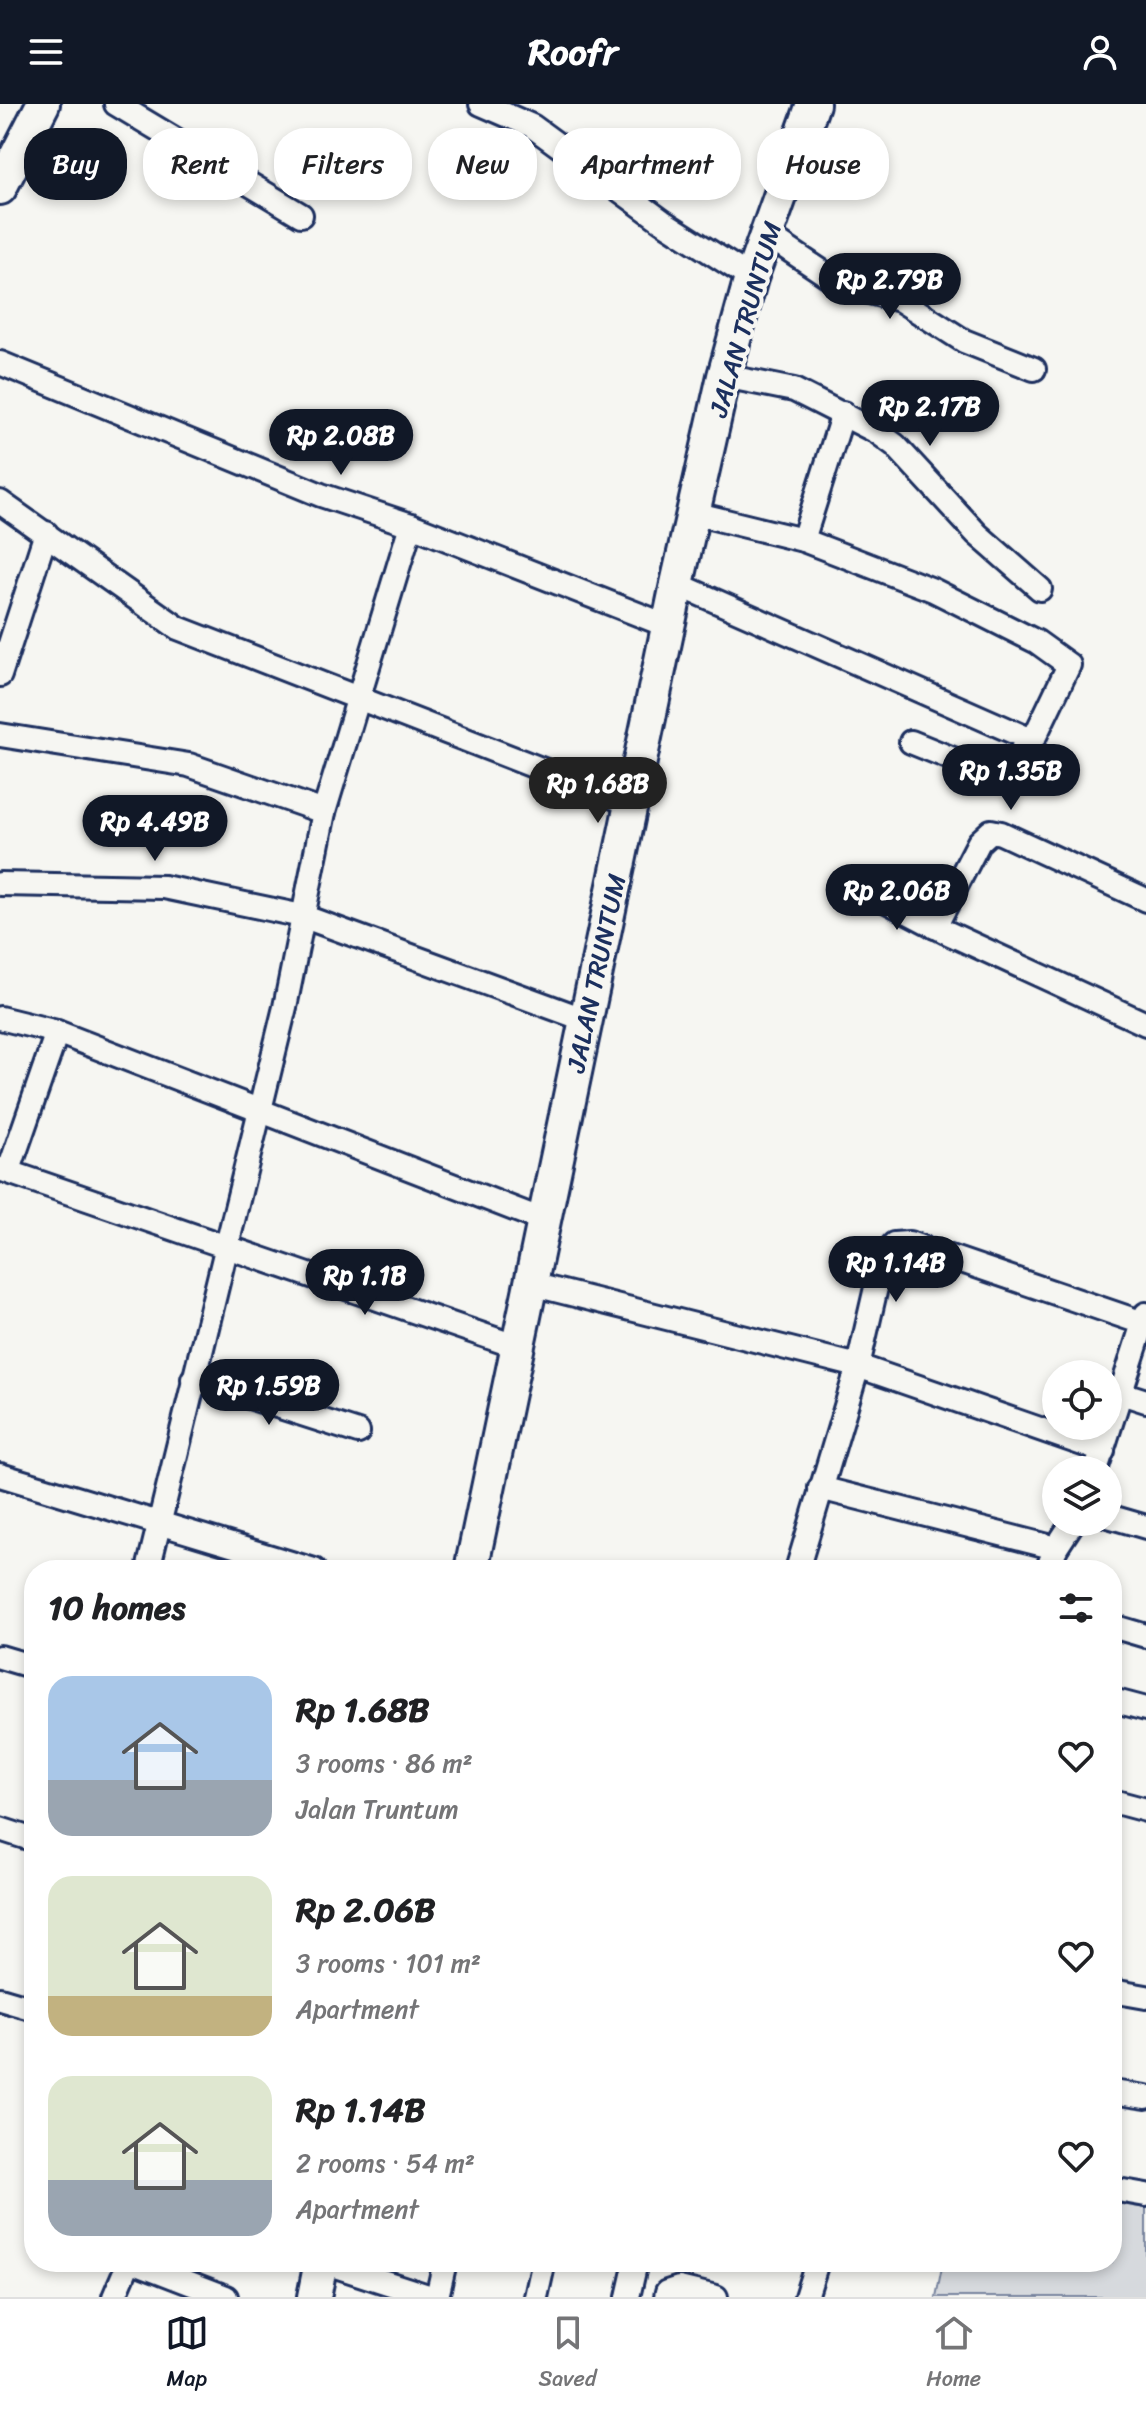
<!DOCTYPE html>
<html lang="en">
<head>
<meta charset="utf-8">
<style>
  :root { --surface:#fff; --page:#f6f6f6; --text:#202124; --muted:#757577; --line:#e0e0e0; --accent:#111827 }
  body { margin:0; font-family:Sriracha,sans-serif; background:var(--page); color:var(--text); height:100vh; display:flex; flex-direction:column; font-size:30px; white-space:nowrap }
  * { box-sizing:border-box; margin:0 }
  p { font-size:26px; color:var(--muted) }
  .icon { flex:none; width:44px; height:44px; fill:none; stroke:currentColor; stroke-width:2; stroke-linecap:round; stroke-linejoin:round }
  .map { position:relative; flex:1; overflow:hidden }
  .details { position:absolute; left:24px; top:1456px; width:1098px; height:712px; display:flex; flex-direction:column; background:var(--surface); border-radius:32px; box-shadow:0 4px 12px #0003 }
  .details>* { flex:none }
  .banner { position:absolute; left:24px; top:24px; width:1098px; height:72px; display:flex; gap:16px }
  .controls { position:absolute; left:1042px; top:1256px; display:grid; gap:16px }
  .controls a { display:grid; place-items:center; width:80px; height:80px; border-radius:50%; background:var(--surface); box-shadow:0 4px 12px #0003; font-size:40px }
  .price { position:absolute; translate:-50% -68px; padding:0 18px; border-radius:28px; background:var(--accent); color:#fff; font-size:26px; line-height:52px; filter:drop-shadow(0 2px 4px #0008) }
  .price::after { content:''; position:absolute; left:50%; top:48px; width:24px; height:18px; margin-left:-12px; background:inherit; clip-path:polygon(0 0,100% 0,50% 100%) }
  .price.on { background:#222; color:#fff }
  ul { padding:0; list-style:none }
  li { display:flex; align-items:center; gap:24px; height:200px; padding:0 24px }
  li span { display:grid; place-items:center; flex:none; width:224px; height:160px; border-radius:24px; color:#555 }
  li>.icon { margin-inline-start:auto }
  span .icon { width:96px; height:96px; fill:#fffc; stroke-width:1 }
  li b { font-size:34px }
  h2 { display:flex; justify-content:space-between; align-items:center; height:96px; padding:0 24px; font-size:34px }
  .pill { padding:0 28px; border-radius:32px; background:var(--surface); box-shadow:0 4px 12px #0003; font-size:28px; line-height:72px }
  .pill.on { background:var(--accent); color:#fff }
  header { display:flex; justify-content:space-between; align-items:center; height:104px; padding:0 24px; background:var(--accent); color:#fff; font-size:36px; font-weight:800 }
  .dock { display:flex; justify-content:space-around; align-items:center; height:112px; border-top:2px solid var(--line); background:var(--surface); font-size:22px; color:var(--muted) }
  .dock a { display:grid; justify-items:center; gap:4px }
  .dock .on { color:var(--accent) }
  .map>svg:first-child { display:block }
  .green { fill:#d6d9dd; stroke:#78849e; stroke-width:2 }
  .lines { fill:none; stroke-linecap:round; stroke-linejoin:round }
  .street-casing { stroke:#1b2f5e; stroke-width:28 }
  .secondary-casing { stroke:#1b2f5e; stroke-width:38 }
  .street { stroke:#f6f6f2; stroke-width:22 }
  .secondary { stroke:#f6f6f2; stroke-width:32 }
  .labels { text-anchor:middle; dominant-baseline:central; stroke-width:8; stroke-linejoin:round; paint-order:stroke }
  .street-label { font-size:26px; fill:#1b2f5e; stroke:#f6f6f2 }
</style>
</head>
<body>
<header><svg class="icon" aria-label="menu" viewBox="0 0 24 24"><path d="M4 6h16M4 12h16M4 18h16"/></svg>Roofr<svg class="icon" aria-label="person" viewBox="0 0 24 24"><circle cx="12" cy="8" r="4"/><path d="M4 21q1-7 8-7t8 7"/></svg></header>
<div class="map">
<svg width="1146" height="2193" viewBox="0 0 1146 2193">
  <rect width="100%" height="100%" fill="#f6f6f2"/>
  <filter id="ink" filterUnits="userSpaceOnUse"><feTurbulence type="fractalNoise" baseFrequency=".0125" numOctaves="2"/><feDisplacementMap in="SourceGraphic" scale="16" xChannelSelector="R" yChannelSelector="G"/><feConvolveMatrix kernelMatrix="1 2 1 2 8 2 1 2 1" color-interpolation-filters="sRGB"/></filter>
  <g filter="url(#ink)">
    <!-- green -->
    <polygon class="green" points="1112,2098 1146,2104 1146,2193 936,2193 943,2158 1112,2158"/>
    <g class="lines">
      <!-- street casing -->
      <g class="street-casing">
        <g id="street">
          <polyline points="116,0 301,111"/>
          <polyline points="481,0 532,22 662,117 751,174"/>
          <polyline points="767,131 842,181 900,196 964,237 1034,265"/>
          <polyline points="0,259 321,391 411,421 668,522"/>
          <polyline points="724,272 794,286 877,328 895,341 977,430 1040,485"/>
          <polyline points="0,398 178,524 631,700"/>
          <polyline points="803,436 843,309"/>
          <polyline points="677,480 1027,634 1035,632 1069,561 1037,538 933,486 803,436 693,409"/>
          <polyline points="0,571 46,429"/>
          <polyline points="0,631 189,661 324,708"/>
          <path d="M911,638l89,36c15,-6 21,-27 27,-40"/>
          <polyline points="0,780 164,783 302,812 586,916"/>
          <polyline points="881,794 946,828 1146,920"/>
          <polyline points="935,823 979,738 991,727 1001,729 1146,796"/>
          <polyline points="0,914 57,928 545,1117"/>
          <polyline points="0,1065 518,1243"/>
          <polyline points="9,1066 57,928"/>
          <polyline points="531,1180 858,1262 1103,1347"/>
          <polyline points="193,1275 358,1328"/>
          <polyline points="1121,1289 1146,1297"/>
          <polyline points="1096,1366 1146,1210"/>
          <polyline points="0,1371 314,1466"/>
          <polyline points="820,1384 1056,1444"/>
          <polyline points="1108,1412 1146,1423"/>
          <polyline points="148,1466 285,903 324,708 411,421"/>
          <polyline points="797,1466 858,1262 883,1153 894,1140 909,1139 1143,1219"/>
          <polyline points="1047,1466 1056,1444 1073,1418"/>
          <polyline points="1112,1522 1146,1532"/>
          <polyline points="0,1553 34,1563"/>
          <polyline points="1112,1596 1146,1605"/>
          <polyline points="1112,1697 1146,1706"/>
          <polyline points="0,1725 34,1736"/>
          <polyline points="1112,1887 1146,1893"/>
          <polyline points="0,1895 34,1905"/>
          <polyline points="1112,1988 1146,1993"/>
          <polyline points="1112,2085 1146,2091"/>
          <polyline points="135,2158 226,2193"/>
          <polyline points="323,2158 431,2193"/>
          <polyline points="114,2193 129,2158"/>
          <polyline points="437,2193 445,2158"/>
          <polyline points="536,2193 542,2166"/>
          <polyline points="628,2193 636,2158"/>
          <polyline points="666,2193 667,2188 679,2184 716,2193"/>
          <polyline points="806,2193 817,2158"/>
        </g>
      </g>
      <!-- secondary casing -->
      <g class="secondary-casing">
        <g id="secondary">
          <polyline points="0,84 43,0"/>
          <polyline points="471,1466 677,480 724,272 751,174 813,0"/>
          <polyline points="314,2193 321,2158"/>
        </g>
      </g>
      <!-- street -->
      <use href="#street" class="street"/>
      <!-- secondary -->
      <use href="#secondary" class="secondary"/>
    </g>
  </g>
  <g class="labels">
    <!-- street labels -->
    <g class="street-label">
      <text transform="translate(745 215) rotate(-74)">JALAN TRUNTUM</text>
      <text transform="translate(596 869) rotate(-78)">JALAN TRUNTUM</text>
    </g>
  </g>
</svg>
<div class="controls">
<a><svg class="icon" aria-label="locate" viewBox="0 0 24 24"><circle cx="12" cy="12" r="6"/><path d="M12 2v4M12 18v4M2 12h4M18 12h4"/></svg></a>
<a><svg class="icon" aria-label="layers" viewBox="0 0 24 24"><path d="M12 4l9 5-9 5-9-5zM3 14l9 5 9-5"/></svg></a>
</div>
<b class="price" style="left:890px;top:217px">Rp 2.79B</b>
<b class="price" style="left:930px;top:344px">Rp 2.17B</b>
<b class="price" style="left:341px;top:373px">Rp 2.08B</b>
<b class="price" style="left:1011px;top:708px">Rp 1.35B</b>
<b class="price on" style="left:598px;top:721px">Rp 1.68B</b>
<b class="price" style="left:155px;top:759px">Rp 4.49B</b>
<b class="price" style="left:897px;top:828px">Rp 2.06B</b>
<b class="price" style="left:896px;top:1200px">Rp 1.14B</b>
<b class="price" style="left:365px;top:1213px">Rp 1.1B</b>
<b class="price" style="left:269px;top:1323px">Rp 1.59B</b>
<div class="banner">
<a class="pill on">Buy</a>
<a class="pill">Rent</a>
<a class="pill">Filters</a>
<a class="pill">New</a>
<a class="pill">Apartment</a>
<a class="pill">House</a>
</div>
<section class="details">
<h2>10 homes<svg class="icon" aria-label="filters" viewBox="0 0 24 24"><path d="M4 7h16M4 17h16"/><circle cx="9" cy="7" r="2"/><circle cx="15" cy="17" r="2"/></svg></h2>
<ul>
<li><span style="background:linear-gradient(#a9c7e8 65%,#9aa5b1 0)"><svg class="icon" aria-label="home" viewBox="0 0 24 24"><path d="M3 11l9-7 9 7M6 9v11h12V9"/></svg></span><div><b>Rp 1.68B</b><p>3 rooms · 86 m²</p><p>Jalan Truntum</p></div><svg class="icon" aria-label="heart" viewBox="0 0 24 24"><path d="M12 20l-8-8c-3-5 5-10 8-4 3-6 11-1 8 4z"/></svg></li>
<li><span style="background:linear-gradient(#dfe7d0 75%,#c2b280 0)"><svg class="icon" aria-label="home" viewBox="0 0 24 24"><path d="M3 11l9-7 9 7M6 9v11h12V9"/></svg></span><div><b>Rp 2.06B</b><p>3 rooms · 101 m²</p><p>Apartment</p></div><svg class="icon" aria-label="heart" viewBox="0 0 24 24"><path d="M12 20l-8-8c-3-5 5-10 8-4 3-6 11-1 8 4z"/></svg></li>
<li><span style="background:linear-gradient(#dfe7d0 65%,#9aa5b1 0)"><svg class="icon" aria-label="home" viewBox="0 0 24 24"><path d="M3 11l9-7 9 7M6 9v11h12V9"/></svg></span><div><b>Rp 1.14B</b><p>2 rooms · 54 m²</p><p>Apartment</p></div><svg class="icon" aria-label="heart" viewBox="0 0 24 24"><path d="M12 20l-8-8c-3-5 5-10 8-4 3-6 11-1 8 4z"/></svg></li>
</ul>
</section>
</div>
<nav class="dock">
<a class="on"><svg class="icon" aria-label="map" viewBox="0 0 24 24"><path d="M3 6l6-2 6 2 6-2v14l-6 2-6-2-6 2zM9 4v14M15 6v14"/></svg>Map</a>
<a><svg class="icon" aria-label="saved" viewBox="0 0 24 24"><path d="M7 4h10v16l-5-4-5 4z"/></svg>Saved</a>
<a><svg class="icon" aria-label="home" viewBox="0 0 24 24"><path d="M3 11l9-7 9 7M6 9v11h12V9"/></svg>Home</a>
</nav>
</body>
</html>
